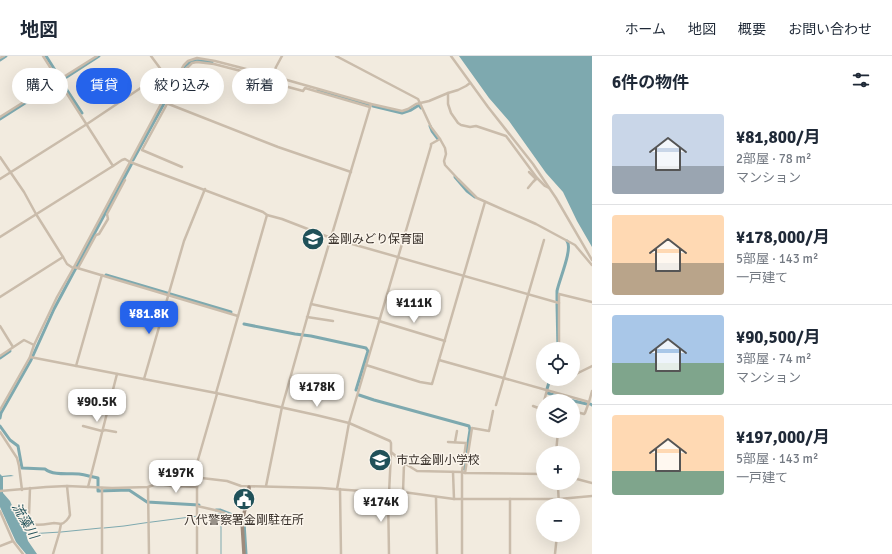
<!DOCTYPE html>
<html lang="ja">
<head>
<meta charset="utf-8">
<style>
  :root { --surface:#fff; --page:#f2f2f3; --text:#1f2937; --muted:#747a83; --line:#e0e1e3; --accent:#2563eb }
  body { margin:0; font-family:Signika,"Noto Sans JP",sans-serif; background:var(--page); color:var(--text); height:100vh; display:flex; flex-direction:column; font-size:15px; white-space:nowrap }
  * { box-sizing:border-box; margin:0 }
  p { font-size:13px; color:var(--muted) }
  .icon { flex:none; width:22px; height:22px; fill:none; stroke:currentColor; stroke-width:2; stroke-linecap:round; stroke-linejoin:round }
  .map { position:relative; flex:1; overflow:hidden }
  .details { display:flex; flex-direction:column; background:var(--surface); width:300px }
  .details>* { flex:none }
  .banner { position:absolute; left:12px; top:12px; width:380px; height:36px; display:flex; gap:8px }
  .buttons { position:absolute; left:536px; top:286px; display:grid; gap:8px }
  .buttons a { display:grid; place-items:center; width:44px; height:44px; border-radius:50%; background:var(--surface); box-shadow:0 4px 16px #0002; font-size:20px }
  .price { position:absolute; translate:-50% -34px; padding:0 9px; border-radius:8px; background:#fff; color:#222; font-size:13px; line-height:26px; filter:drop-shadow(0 1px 2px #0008) }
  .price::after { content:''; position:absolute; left:50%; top:24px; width:12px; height:9px; margin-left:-6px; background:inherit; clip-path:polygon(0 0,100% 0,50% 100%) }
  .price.selected { background:var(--accent); color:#fff }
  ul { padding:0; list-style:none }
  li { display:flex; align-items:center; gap:12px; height:100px; padding:0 20px }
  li+li { border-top:1px solid var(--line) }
  li span { display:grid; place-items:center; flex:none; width:112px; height:80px; border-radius:4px; color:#555 }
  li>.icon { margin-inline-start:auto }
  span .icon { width:48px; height:48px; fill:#fffc; stroke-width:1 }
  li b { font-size:17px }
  h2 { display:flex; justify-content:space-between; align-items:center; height:48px; padding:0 20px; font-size:17px }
  .pill { padding:0 14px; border-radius:18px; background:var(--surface); box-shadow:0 4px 16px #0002; font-size:14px; line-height:36px }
  .pill.selected { background:var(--accent); color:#fff }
  header { display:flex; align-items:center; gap:24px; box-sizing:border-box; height:56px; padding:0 20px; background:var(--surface); border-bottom:1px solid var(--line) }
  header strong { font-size:19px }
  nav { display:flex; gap:22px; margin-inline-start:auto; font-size:14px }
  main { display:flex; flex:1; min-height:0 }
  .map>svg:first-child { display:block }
  .water { fill:#7ea9af }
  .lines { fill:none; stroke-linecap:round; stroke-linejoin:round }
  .stream { stroke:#7ea9af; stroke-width:1 }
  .canal { stroke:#7ea9af; stroke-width:3 }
  .street { stroke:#cabcab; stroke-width:2.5 }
  .secondary { stroke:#9e8b7c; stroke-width:3.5 }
  .labels { text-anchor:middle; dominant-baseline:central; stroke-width:3; stroke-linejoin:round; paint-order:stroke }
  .poi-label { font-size:12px; fill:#38302a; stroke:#faf4eb; text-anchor:start }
  .water-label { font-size:13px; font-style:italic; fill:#205159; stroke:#faf4eb }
</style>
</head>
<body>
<header>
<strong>地図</strong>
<nav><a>ホーム</a><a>地図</a><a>概要</a><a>お問い合わせ</a></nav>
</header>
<main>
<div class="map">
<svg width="592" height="498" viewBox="0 0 592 498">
  <rect width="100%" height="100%" fill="#f2ebdf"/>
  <!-- water -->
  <g class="water">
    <polygon points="459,0 592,0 592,191 577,165 563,136 546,117 509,65 489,42"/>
    <polygon points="0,418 2,420 11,419 14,420 3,421 3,437 10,445 22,472 28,478 26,478 28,485 37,498 26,498 16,486 0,451"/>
  </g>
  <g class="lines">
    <!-- stream -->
    <g class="stream">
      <polyline points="221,457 221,498"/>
      <polyline points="104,472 124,470 144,467 221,457 223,455"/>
      <polyline points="28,478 61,476 101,472"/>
    </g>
    <!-- canal -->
    <g class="canal">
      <polyline points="46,0 60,22"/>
      <polyline points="0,4 6,0"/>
      <polyline points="62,24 99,0"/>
      <polyline points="61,25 82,57"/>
      <polyline points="318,34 370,50"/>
      <polyline points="373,50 402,57 411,54 419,49 421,52"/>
      <polyline points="0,63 58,26"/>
      <polyline points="430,70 432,75 438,83"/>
      <path d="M133,104l51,-93c8,-9 17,-6 28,-5"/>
      <polyline points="455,121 467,135 475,141"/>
      <polyline points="106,219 231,256"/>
      <path d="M557,245c0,-3 0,-6 0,-10 2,-11 16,-42 10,-50"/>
      <polyline points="557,248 558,293"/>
      <polyline points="244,268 295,278 311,280 366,292 368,295 356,334"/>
      <polyline points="0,302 10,295"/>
      <polyline points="547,333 550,323"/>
      <polyline points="548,337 565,343 587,348"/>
      <polyline points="359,339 374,344 469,370 470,374 464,413"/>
      <polyline points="590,348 592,349"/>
      <polyline points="0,362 1,357 31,304 54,253 132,107"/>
      <path d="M0,370l10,14 8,6 4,22 23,1c9,7 24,4 34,5 7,1 13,3 19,4v13l31,-1 18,12 52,3"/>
      <polyline points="216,454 220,454 240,462"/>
      <polyline points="244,466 246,498"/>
    </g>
    <!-- street -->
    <g class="street">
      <polyline points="43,0 113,110 122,104 125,103 130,106 138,109 263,156 267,159 282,163 331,182 559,247"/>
      <polyline points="151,0 168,23 174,26"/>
      <polyline points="336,0 418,43 431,71 440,83 445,92 446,98 444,105 445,109 458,123 477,142 536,168 575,189 591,208 592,209"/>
      <polyline points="451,0 488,51 533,108 556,142 592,204"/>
      <polyline points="0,2 4,0"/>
      <polyline points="272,21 276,11 282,0"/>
      <polyline points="448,37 448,48 451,57 458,67 461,69 470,71 476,70 506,80 537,122 545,130 549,132"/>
      <polyline points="166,47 278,91 351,116"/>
      <polyline points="0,61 97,0"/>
      <polyline points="0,101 24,136 36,158 63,201 67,208 73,212"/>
      <polyline points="182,111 142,94 186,13 192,7 197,6 214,8 276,24 277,28 303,35 305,32 370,51"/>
      <polyline points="529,116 536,123"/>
      <polyline points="0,123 87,68 163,17"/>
      <polyline points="528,132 533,126 537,122"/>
      <polyline points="0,181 113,110"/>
      <polyline points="74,211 238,260"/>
      <polyline points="78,212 96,179 99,178 108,163 107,158 125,124"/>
      <polyline points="0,241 63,201"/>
      <polyline points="311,248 380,263"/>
      <polyline points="307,261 333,265"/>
      <polyline points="379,265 445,285"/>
      <polyline points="0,270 13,291"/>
      <polyline points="559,293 559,238 592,246"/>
      <polyline points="0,300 24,284 34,289"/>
      <polyline points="30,301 216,337 316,359 349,367 390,385 391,387 391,396 404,407 417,415 462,416 462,498"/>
      <polyline points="439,304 589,346 592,335"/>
      <polyline points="366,309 420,326 432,328 485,146"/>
      <polyline points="76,310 102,219"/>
      <polyline points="573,318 576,318 592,310"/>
      <polyline points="144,323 184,185 205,133"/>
      <polyline points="216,337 267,159"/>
      <polyline points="544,345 547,334"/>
      <polyline points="496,349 544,184"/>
      <polyline points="533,350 541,353 543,350"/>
      <polyline points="0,354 30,301 34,289 57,241 74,211 162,46 184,9 188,5 197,2 215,5 273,20 371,48 402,55 408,53 416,48 429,45 448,37 458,34 466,30 470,27"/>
      <polyline points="573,355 584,358 585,357 589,346"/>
      <polyline points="83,370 102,375 105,374 116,376"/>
      <polyline points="0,376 17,402 19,410 22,434"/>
      <polyline points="448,386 466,387 462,416 465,417 543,418"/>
      <polyline points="455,386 457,375"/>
      <polyline points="556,397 558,375"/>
      <polyline points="453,416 454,443"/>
      <polyline points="465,417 472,372 489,375 493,355"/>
      <polyline points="193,421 217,338"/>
      <polyline points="178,422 179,430"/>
      <polyline points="573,422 592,427"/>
      <polyline points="158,428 172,430 197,431"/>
      <polyline points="266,430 282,351 311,248 371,48"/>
      <polyline points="88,431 117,318"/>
      <polyline points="148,431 149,498"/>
      <polyline points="558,431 559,449"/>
      <path d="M30,432l-1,27 2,9c7,2 16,0 23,-1 3,0 5,1 7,1 4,-1 8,-6 9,-9l-3,-29"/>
      <polyline points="102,432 102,498"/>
      <polyline points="337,433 349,367 431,90 431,88 440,83"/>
      <polyline points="340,433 341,498"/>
      <polyline points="0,435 46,431 67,430 112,432 148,431 175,422 193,421 227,425 241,430 321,432 389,437 403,436 454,443 559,443 592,440"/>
      <polyline points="403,436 404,408"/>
      <polyline points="388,437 389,498"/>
      <polyline points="389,437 391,397"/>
      <polyline points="436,441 437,498"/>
      <polyline points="510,443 510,498"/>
      <polyline points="197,450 219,455 242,464"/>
      <polyline points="0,455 13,485 23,498"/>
      <polyline points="0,490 13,485"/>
      <polyline points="53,498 59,478 61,468"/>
      <polyline points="197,498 197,432 198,422"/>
      <polyline points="555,498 557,479"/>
    </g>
    <!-- secondary -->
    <polyline class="secondary" points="244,498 242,466 249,436 249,431"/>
  </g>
  <!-- icons -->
  <defs>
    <g id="school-disc" transform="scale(1.15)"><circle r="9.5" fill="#205159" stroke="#faf4eb"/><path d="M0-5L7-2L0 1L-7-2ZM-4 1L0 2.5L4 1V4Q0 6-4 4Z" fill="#fff"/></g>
    <g id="civic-disc" transform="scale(1.15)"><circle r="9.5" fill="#205159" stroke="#faf4eb"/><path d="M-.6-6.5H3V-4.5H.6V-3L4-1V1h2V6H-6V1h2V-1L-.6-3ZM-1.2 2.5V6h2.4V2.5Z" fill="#fff"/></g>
  </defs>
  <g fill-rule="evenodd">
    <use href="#school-disc" x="313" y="183"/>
    <use href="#school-disc" x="380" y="404"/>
    <use href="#civic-disc" x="244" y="443"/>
  </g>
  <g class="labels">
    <!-- poi labels -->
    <g class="poi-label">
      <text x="328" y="183">金剛みどり保育園</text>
      <text x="396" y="404">市立金剛小学校</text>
      <text x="244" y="464" text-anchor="middle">八代警察署金剛駐在所</text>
    </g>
    <!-- water labels -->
    <g class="water-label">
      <text transform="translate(25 465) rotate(60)">流藻川</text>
    </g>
  </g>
</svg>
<div class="buttons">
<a><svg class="icon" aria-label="locate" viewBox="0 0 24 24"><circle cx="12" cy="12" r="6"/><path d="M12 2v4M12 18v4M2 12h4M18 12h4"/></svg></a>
<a><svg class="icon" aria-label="layers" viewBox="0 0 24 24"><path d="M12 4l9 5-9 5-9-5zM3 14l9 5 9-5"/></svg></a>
<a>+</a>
<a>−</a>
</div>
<b class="price" style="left:414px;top:268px">¥111K</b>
<b class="price selected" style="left:149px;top:279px">¥81.8K</b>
<b class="price" style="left:317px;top:352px">¥178K</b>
<b class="price" style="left:97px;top:367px">¥90.5K</b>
<b class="price" style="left:176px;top:438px">¥197K</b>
<b class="price" style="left:381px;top:467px">¥174K</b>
<div class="banner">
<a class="pill">購入</a>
<a class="pill selected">賃貸</a>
<a class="pill">絞り込み</a>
<a class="pill">新着</a>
</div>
</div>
<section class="details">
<h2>6件の物件<svg class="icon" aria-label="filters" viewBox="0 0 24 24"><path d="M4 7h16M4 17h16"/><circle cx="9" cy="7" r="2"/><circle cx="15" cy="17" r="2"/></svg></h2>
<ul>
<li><span style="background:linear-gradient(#c9d6e8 65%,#9aa5b1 0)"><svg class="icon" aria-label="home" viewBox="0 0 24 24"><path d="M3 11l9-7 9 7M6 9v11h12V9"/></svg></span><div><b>¥81,800/月</b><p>2部屋 · 78 m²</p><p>マンション</p></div></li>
<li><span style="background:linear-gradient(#ffd9b3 60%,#b9a48a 0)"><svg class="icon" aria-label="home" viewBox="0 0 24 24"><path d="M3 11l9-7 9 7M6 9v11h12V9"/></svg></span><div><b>¥178,000/月</b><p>5部屋 · 143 m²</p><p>一戸建て</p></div></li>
<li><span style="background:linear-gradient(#a9c7e8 60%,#7fa58c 0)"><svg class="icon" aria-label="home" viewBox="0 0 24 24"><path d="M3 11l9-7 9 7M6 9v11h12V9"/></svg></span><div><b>¥90,500/月</b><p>3部屋 · 74 m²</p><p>マンション</p></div></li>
<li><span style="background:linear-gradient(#ffd9b3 70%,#7fa58c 0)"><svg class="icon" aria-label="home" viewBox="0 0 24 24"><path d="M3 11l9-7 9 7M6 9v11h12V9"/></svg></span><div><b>¥197,000/月</b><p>5部屋 · 143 m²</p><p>一戸建て</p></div></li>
</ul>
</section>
</main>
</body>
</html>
